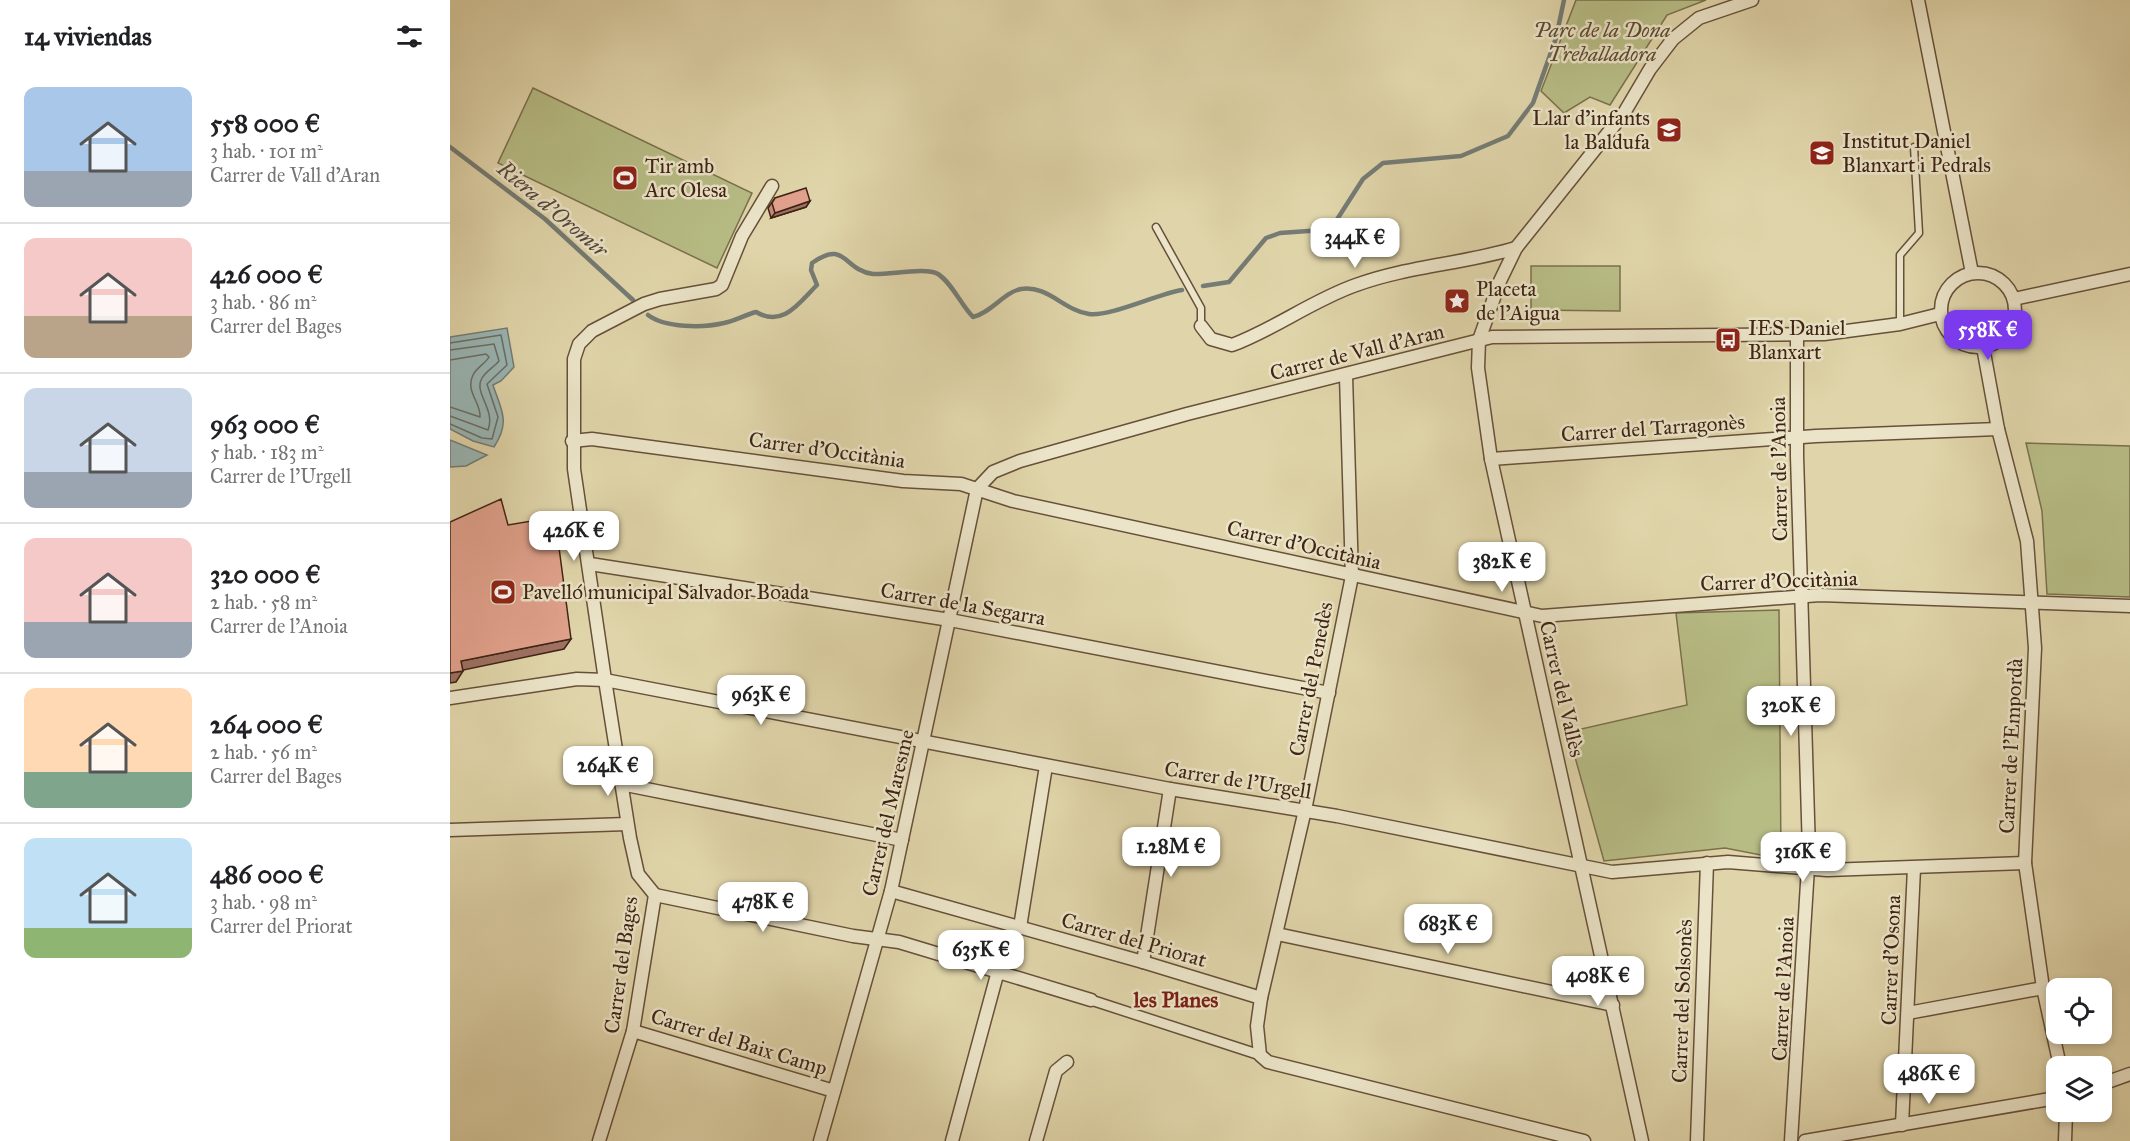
<!DOCTYPE html>
<html lang="es">
<head>
<meta charset="utf-8">
<style>
  :root { --surface:#fff; --page:#f6f6f6; --text:#202124; --muted:#757577; --line:#e0e0e0; --accent:#7c3aed }
  body { margin:0; font-family:"IM FELL Great Primer",serif; background:var(--page); color:var(--text); height:100vh; display:flex; flex-direction:column; font-size:22px; white-space:nowrap }
  * { box-sizing:border-box; margin:0 }
  p { font-size:20px; color:var(--muted) }
  .icon { flex:none; width:33px; height:33px; fill:none; stroke:currentColor; stroke-width:2; stroke-linecap:round; stroke-linejoin:round }
  .map { position:relative; flex:1; overflow:hidden }
  .side { display:flex; flex-direction:column; background:var(--surface); width:450px }
  .side>* { flex:none }
  .controls { position:absolute; left:1596px; top:978px; display:grid; gap:12px }
  .controls a { display:grid; place-items:center; width:66px; height:66px; border-radius:12px; background:var(--surface); box-shadow:0 3px 9px #0003; font-size:30px }
  .price { position:absolute; translate:-50% -51px; padding:0 14px; border-radius:12px; background:#fff; color:#222; font-size:20px; line-height:39px; filter:drop-shadow(0 2px 3px #0008) }
  .price::after { content:''; position:absolute; left:50%; top:36px; width:18px; height:14px; margin-left:-9px; background:inherit; clip-path:polygon(0 0,100% 0,50% 100%) }
  .price.selected { background:var(--accent); color:#fff }
  ul { padding:0; list-style:none }
  li { display:flex; align-items:center; gap:18px; height:150px; padding:0 24px }
  li+li { border-top:2px solid var(--line) }
  li span { display:grid; place-items:center; flex:none; width:168px; height:120px; border-radius:12px; color:#555 }
  li>.icon { margin-inline-start:auto }
  span .icon { width:72px; height:72px; fill:#fffc; stroke-width:1 }
  li b { font-size:26px }
  h2 { display:flex; justify-content:space-between; align-items:center; height:72px; padding:0 24px; font-size:26px }
  main { display:flex; flex:1; min-height:0 }
  .map>svg:first-child { display:block }
  .green { fill:#b7bc85; stroke:#7b704d; stroke-width:1.5 }
  .water { fill:#99b6b5; stroke:#757c75; stroke-width:1.5 }
  .lines { fill:none; stroke-linecap:round; stroke-linejoin:round }
  .shore { stroke:#6c6d65; stroke-width:1.5 }
  .stream { stroke:#757c75; stroke-width:4.5 }
  .service-casing { stroke:#67503a; stroke-width:9 }
  .pedestrian-casing { stroke:#67503a; stroke-width:12 }
  .minor-casing { stroke:#67503a; stroke-width:15 }
  .service { stroke:#ebe4c8; stroke-width:6 }
  .pedestrian { stroke:#ebe4c8; stroke-width:9 }
  .minor { stroke:#ebe4c8; stroke-width:12 }
  .wall { fill:#c28a78; stroke:#3f2415; stroke-width:1.5 }
  .shaded-wall { fill:#9e7162; stroke:#3f2415; stroke-width:1.5 }
  .building { fill:#e1a18c; stroke:#3f2415; stroke-width:1.5 }
  .labels { text-anchor:middle; dominant-baseline:central; stroke-width:5; stroke-linejoin:round; paint-order:stroke }
  .park-label { font-size:21px; font-style:italic; fill:#5d4a31; stroke:#ebe4c8 }
  .poi-label { font-size:21px; fill:#3f2415; stroke:#ebe4c8; text-anchor:start }
  .street-label { font-size:21px; fill:#3f2415; stroke:#ebe4c8 }
  .water-label { font-size:22px; font-style:italic; fill:#56483d; stroke:#ebe4c8 }
  .neighbourhood-label { font-size:22px; font-weight:bold; fill:#7a1f14; stroke:#ebe4c8 }
</style>
</head>
<body>
<main>
<section class="side">
<h2>14 viviendas<svg class="icon" aria-label="filters" viewBox="0 0 24 24"><path d="M4 7h16M4 17h16"/><circle cx="9" cy="7" r="2"/><circle cx="15" cy="17" r="2"/></svg></h2>
<ul>
<li><span style="background:linear-gradient(#a9c7e8 70%,#9aa5b1 0)"><svg class="icon" aria-label="home" viewBox="0 0 24 24"><path d="M3 11l9-7 9 7M6 9v11h12V9"/></svg></span><div><b>558 000 €</b><p>3 hab. · 101 m²</p><p>Carrer de Vall d'Aran</p></div></li>
<li><span style="background:linear-gradient(#f6c9c9 65%,#b9a48a 0)"><svg class="icon" aria-label="home" viewBox="0 0 24 24"><path d="M3 11l9-7 9 7M6 9v11h12V9"/></svg></span><div><b>426 000 €</b><p>3 hab. · 86 m²</p><p>Carrer del Bages</p></div></li>
<li><span style="background:linear-gradient(#c9d6e8 70%,#9aa5b1 0)"><svg class="icon" aria-label="home" viewBox="0 0 24 24"><path d="M3 11l9-7 9 7M6 9v11h12V9"/></svg></span><div><b>963 000 €</b><p>5 hab. · 183 m²</p><p>Carrer de l'Urgell</p></div></li>
<li><span style="background:linear-gradient(#f6c9c9 70%,#9aa5b1 0)"><svg class="icon" aria-label="home" viewBox="0 0 24 24"><path d="M3 11l9-7 9 7M6 9v11h12V9"/></svg></span><div><b>320 000 €</b><p>2 hab. · 58 m²</p><p>Carrer de l'Anoia</p></div></li>
<li><span style="background:linear-gradient(#ffd9b3 70%,#7fa58c 0)"><svg class="icon" aria-label="home" viewBox="0 0 24 24"><path d="M3 11l9-7 9 7M6 9v11h12V9"/></svg></span><div><b>264 000 €</b><p>2 hab. · 56 m²</p><p>Carrer del Bages</p></div></li>
<li><span style="background:linear-gradient(#bfe0f5 75%,#8fb573 0)"><svg class="icon" aria-label="home" viewBox="0 0 24 24"><path d="M3 11l9-7 9 7M6 9v11h12V9"/></svg></span><div><b>486 000 €</b><p>3 hab. · 98 m²</p><p>Carrer del Priorat</p></div></li>
</ul>
</section>
<div class="map">
<svg width="1680" height="1141" viewBox="0 0 1680 1141">
  <rect width="100%" height="100%" fill="#e0d5aa"/>
  <filter id="stains"><feTurbulence type="fractalNoise" baseFrequency=".00333" numOctaves="4"/><feColorMatrix values="0 0 0 0 .2 0 0 0 0 .09 0 0 0 0 .02 0 0 0 .5 -.17"/></filter>
  <radialGradient id="worn" r=".72"><stop offset=".6" stop-color="#630" stop-opacity="0"/><stop offset="1" stop-color="#630" stop-opacity=".3"/></radialGradient>
  <!-- green -->
  <g class="green">
    <polygon points="1126,0 1256,0 1217,15 1160,105 1140,97 1114,113 1091,91"/>
    <polygon points="83,88 302,193 267,268 48,163"/>
    <polygon points="1081,266 1170,266 1170,311 1081,310"/>
    <polygon points="1576,443 1680,446 1680,597 1597,594 1592,511"/>
    <polygon points="1329,610 1331,859 1275,848 1154,861 1118,732 1237,705 1226,613"/>
  </g>
  <!-- water -->
  <g class="water">
    <path d="M57,328l7,39 -13,14 -8,4c8,25 18,36 1,62l-21,-6 -23,-12v-92z"/>
    <polygon points="0,440 37,455 16,466 0,467"/>
  </g>
  <g class="lines">
    <!-- shore -->
    <g class="shore">
      <polyline points="0,343 51,335 57,365 37,384 48,417 42,439 32,438 0,424"/>
      <path d="M0,350l44,-6 5,17c-5,6 -13,10 -17,17 -9,15 14,31 6,52l-38,-14"/>
      <path d="M0,360l36,-6 3,3c-4,7 -12,10 -16,18 -8,17 8,27 7,42l-30,-10"/>
    </g>
    <!-- stream -->
    <g class="stream">
      <polyline points="0,147 95,219 183,300"/>
      <polyline points="753,286 779,282 816,238 830,233 872,230 886,221 913,179 933,163 1011,156 1058,136 1083,103 1106,38 1114,0"/>
      <path d="M198,315c17,13 55,13 76,8 10,-2 21,-8 32,-11 27,16 43,-9 61,-27l-6,-15 1,-7c34,-24 31,7 61,11 16,1 53,-7 65,0 14,9 23,31 35,43 18,-4 31,-25 48,-28 27,-4 42,21 68,25 21,3 68,-20 93,-24"/>
    </g>
    <!-- service casing -->
    <g class="service-casing">
      <g id="service">
        <polyline points="706,227 751,308 751,326"/>
        <polyline points="1450,324 1450,255 1469,233 1464,147"/>
      </g>
    </g>
    <!-- pedestrian casing -->
    <g class="pedestrian-casing">
      <polyline id="pedestrian" points="641,1000 810,1055"/>
    </g>
    <!-- minor casing -->
    <g class="minor-casing">
      <g id="minor">
        <polyline points="1468,0 1522,273"/>
        <circle cx="1528" cy="310" r="37"/>
        <polyline points="1564,299 1680,274"/>
        <path d="M751,326l10,13 21,6c43,-16 81,-45 124,-60 52,-19 107,-21 160,-37"/>
        <polyline points="1533,347 1548,429 1577,541 1585,648 1575,863 1593,988 1610,1066"/>
        <polyline points="896,376 902,576 855,810 811,998 807,1026 810,1055 818,1062 1134,1141"/>
        <polyline points="122,441 142,439 453,481 511,484 563,501 1092,616 1370,595 1680,606"/>
        <polyline points="1041,459 1366,436 1548,429"/>
        <polyline points="527,489 543,472 570,461 737,414 1042,337 1374,334 1450,324 1490,314"/>
        <polyline points="140,564 500,620 879,693"/>
        <polyline points="0,698 127,679 155,680 720,789 887,816 1162,872 1278,862 1377,870 1575,863"/>
        <polyline points="171,784 452,840"/>
        <polyline points="0,830 177,824"/>
        <polyline points="441,891 693,962 811,998"/>
        <polyline points="205,895 403,936 449,942 641,1000"/>
        <polyline points="570,927 596,766"/>
        <polyline points="827,934 1163,1005"/>
        <polyline points="693,962 720,789"/>
        <polyline points="1458,1013 1593,988"/>
        <polyline points="183,1031 384,1091"/>
        <polyline points="1652,1084 1680,1074"/>
        <polyline points="1452,1125 1464,868"/>
        <polyline points="149,1141 183,1031 205,895 188,874 180,838 155,680 124,469 124,359 129,344 142,331 194,304 210,299 266,289 272,285 292,236 322,186"/>
        <polyline points="370,1141 441,891 527,489"/>
        <polyline points="502,1141 548,971"/>
        <polyline points="586,1141 606,1071 617,1062"/>
        <polyline points="1192,1141 1041,459 1028,368 1029,340 1050,281 1066,248 1174,113 1200,69 1223,39 1249,18 1302,0"/>
        <polyline points="1247,1141 1257,863"/>
        <polyline points="1341,1141 1359,851 1347,456 1347,335"/>
        <polyline points="1355,1141 1606,1098"/>
        <polyline points="1615,1141 1616,1112"/>
      </g>
    </g>
    <!-- service -->
    <use href="#service" class="service"/>
    <!-- pedestrian -->
    <use href="#pedestrian" class="pedestrian"/>
    <!-- minor -->
    <use href="#minor" class="minor"/>
  </g>
  <!-- wall -->
  <polygon class="wall" points="325,198 360,201 356,207 321,218 318,208"/>
  <!-- shaded-wall -->
  <g class="shaded-wall">
    <polygon points="360,201 356,207 321,218 325,213"/>
    <polygon points="121,639 114,649 4,672 11,661"/>
    <polygon points="13,671 6,682 0,683 0,673"/>
  </g>
  <!-- building -->
  <g class="building">
    <polygon points="356,188 360,201 325,213 322,203 325,198"/>
    <polygon points="51,499 58,525 105,517 121,639 11,661 13,671 0,673 0,522"/>
  </g>
  <!-- icons -->
  <defs>
    <g id="school-square" transform="scale(1.35)"><rect x="-9" y="-9" width="18" height="18" rx="4" fill="#8f2418" stroke="#ebe4c8"/><path d="M0-5L7-2L0 1L-7-2ZM-4 1L0 2.5L4 1V4Q0 6-4 4Z" fill="#fff"/></g>
    <g id="stadium-square" transform="scale(1.35)"><rect x="-9" y="-9" width="18" height="18" rx="4" fill="#8f2418" stroke="#ebe4c8"/><path d="M0-5a6.5 5 0 1 0 0 10a6.5 5 0 1 0 0-10ZM-3.5-1.8h7v3.6h-7Z" fill="#fff"/></g>
    <g id="sight-square" transform="scale(1.35)"><rect x="-9" y="-9" width="18" height="18" rx="4" fill="#8f2418" stroke="#ebe4c8"/><path d="M0-6L1.8-2.2L6-1.7L2.9 1.2L3.7 5.4L0 3.3L-3.7 5.4L-2.9 1.2L-6-1.7L-1.8-2.2Z" fill="#fff"/></g>
    <g id="bus-square" transform="scale(1.35)"><rect x="-9" y="-9" width="18" height="18" rx="4" fill="#8f2418" stroke="#ebe4c8"/><path d="M-5-6H5V4H4V6H2V4H-2V6H-4V4H-5ZM-3.5-4V0h7V-4ZM-3.5 1.2v1.5H-2V1.2ZM2 1.2v1.5H3.5V1.2Z" fill="#fff"/></g>
  </defs>
  <g fill-rule="evenodd">
    <use href="#school-square" x="1219" y="130"/>
    <use href="#school-square" x="1372" y="153"/>
    <use href="#stadium-square" x="175" y="178"/>
    <use href="#sight-square" x="1007" y="301"/>
    <use href="#bus-square" x="1278" y="340"/>
    <use href="#stadium-square" x="53" y="592"/>
  </g>
  <g class="labels">
    <!-- park labels -->
    <g class="park-label">
      <text x="1152" y="30">Parc de la Dona<tspan x="1152" dy="24">Treballadora</tspan></text>
    </g>
    <!-- poi labels -->
    <g class="poi-label">
      <text x="1200" y="118" text-anchor="end">Llar d'infants<tspan x="1200" dy="24">la Baldufa</tspan></text>
      <text x="1392" y="141">Institut Daniel<tspan x="1392" dy="24">Blanxart i Pedrals</tspan></text>
      <text x="195" y="166">Tir amb<tspan x="195" dy="24">Arc Olesa</tspan></text>
      <text x="1026" y="289">Placeta<tspan x="1026" dy="24">de l'Aigua</tspan></text>
      <text x="1298" y="328">IES Daniel<tspan x="1298" dy="24">Blanxart</tspan></text>
      <text x="72" y="592">Pavelló municipal Salvador Boada</text>
    </g>
    <!-- street labels -->
    <g class="street-label">
      <text transform="translate(907 352) rotate(-14)">Carrer de Vall d'Aran</text>
      <text transform="translate(1203 428) rotate(-4)">Carrer del Tarragonès</text>
      <text transform="translate(377 450) rotate(8)">Carrer d'Occitània</text>
      <text transform="translate(1329 469) rotate(-91)">Carrer de l'Anoia</text>
      <text transform="translate(854 545) rotate(13)">Carrer d'Occitània</text>
      <text transform="translate(1329 581) rotate(-2)">Carrer d'Occitània</text>
      <text transform="translate(513 604) rotate(10)">Carrer de la Segarra</text>
      <text transform="translate(861 679) rotate(-79)">Carrer del Penedès</text>
      <text transform="translate(1112 689) rotate(77)">Carrer del Vallès</text>
      <text transform="translate(1561 746) rotate(-87)">Carrer de l'Empordà</text>
      <text transform="translate(788 780) rotate(9)">Carrer de l'Urgell</text>
      <text transform="translate(438 813) rotate(-77)">Carrer del Maresme</text>
      <text transform="translate(684 940) rotate(16)">Carrer del Priorat</text>
      <text transform="translate(1441 960) rotate(-88)">Carrer d'Osona</text>
      <text transform="translate(171 965) rotate(-82)">Carrer del Bages</text>
      <text transform="translate(1333 989) rotate(-87)">Carrer de l'Anoia</text>
      <text transform="translate(1232 1001) rotate(-88)">Carrer del Solsonès</text>
      <text transform="translate(289 1042) rotate(17)">Carrer del Baix Camp</text>
    </g>
    <!-- water labels -->
    <g class="water-label">
      <text transform="translate(103 209) rotate(40)">Riera d'Oromir</text>
    </g>
    <!-- neighbourhood labels -->
    <g class="neighbourhood-label">
      <text x="726" y="999">les Planes</text>
    </g>
  </g>
  <rect width="100%" height="100%" filter="url(#stains)"/>
  <rect width="100%" height="100%" fill="url(#worn)"/>
</svg>
<div class="controls">
<a><svg class="icon" aria-label="locate" viewBox="0 0 24 24"><circle cx="12" cy="12" r="6"/><path d="M12 2v4M12 18v4M2 12h4M18 12h4"/></svg></a>
<a><svg class="icon" aria-label="layers" viewBox="0 0 24 24"><path d="M12 4l9 5-9 5-9-5zM3 14l9 5 9-5"/></svg></a>
</div>
<b class="price" style="left:905px;top:269px">344K €</b>
<b class="price selected" style="left:1538px;top:361px">558K €</b>
<b class="price" style="left:124px;top:562px">426K €</b>
<b class="price" style="left:1052px;top:593px">382K €</b>
<b class="price" style="left:311px;top:726px">963K €</b>
<b class="price" style="left:1341px;top:737px">320K €</b>
<b class="price" style="left:158px;top:797px">264K €</b>
<b class="price" style="left:721px;top:878px">1.28M €</b>
<b class="price" style="left:1353px;top:883px">316K €</b>
<b class="price" style="left:313px;top:933px">478K €</b>
<b class="price" style="left:998px;top:955px">683K €</b>
<b class="price" style="left:531px;top:981px">635K €</b>
<b class="price" style="left:1148px;top:1007px">408K €</b>
<b class="price" style="left:1479px;top:1105px">486K €</b>
</div>
</main>
</body>
</html>
